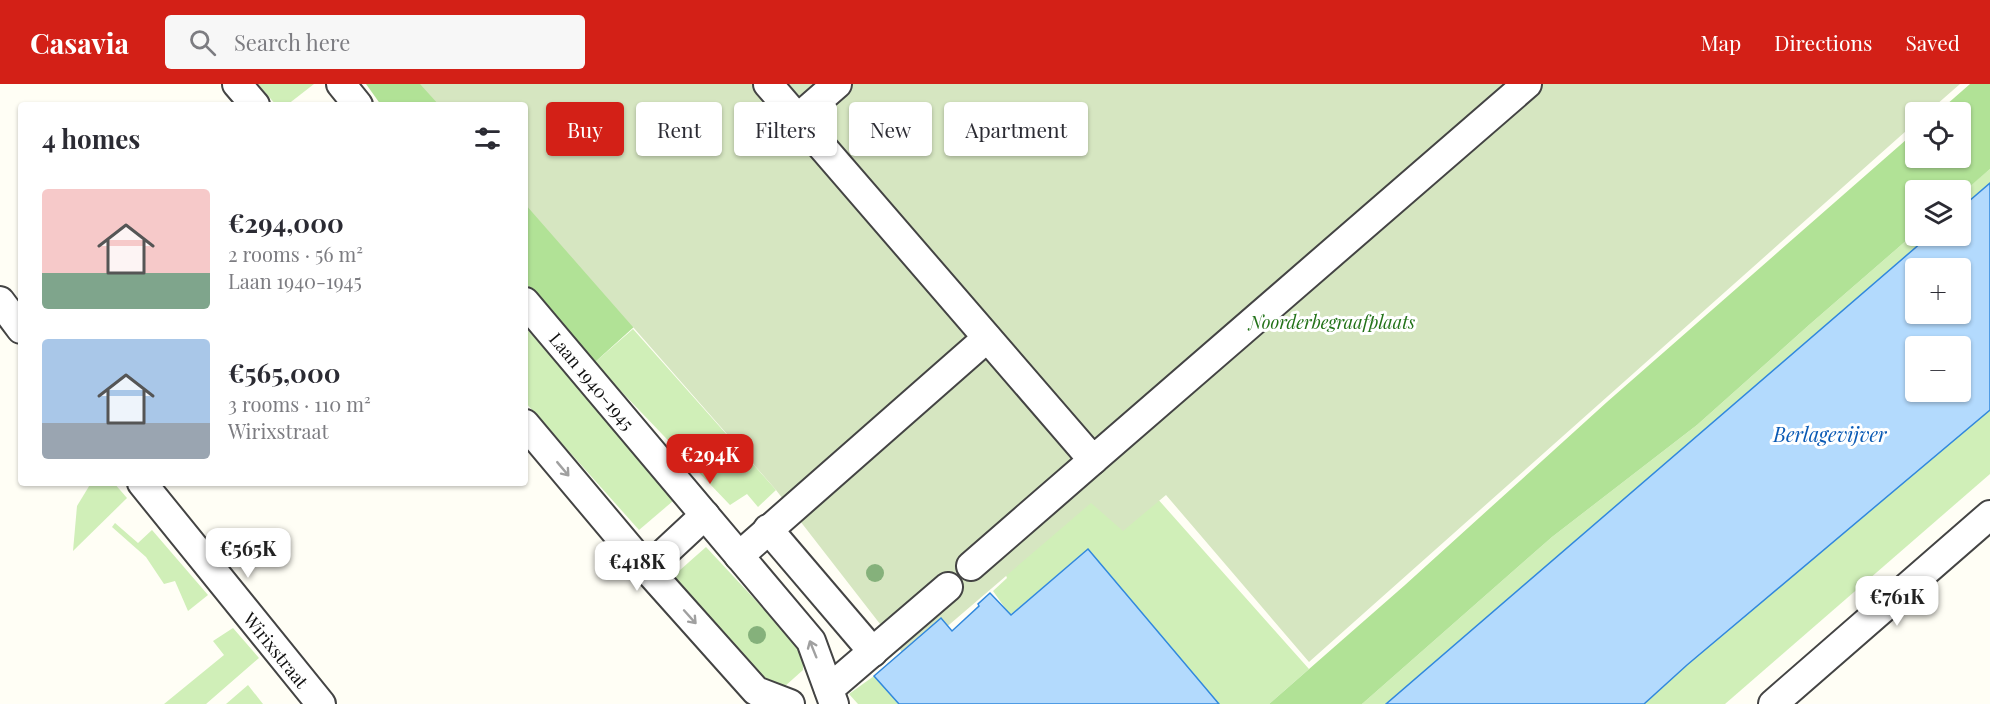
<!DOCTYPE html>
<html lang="en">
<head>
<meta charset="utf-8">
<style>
  :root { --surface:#fff; --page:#f7f7f7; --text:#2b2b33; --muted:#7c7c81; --accent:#d32017 }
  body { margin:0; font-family:"Playfair Display",serif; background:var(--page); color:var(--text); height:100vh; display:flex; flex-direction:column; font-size:22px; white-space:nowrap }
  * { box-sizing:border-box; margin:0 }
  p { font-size:20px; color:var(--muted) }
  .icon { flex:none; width:33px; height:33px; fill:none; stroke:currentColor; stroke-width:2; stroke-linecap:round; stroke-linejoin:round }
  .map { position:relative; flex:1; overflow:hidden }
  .side { position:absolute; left:18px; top:18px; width:510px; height:384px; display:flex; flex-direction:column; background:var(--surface); border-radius:6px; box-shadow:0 2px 4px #0004 }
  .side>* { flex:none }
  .guide { position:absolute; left:546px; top:18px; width:570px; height:54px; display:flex; gap:12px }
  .fabs { position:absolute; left:1905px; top:18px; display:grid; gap:12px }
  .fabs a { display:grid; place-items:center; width:66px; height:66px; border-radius:6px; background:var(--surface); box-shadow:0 2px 4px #0004; font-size:30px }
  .price { position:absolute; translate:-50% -51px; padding:0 14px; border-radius:12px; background:#fff; color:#222; font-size:20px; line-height:39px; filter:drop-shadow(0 2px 3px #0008) }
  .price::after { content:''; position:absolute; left:50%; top:36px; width:18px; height:14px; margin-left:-9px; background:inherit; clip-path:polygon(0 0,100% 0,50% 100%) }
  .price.on { background:var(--accent); color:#fff }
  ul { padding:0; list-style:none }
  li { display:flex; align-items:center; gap:18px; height:150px; padding:0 24px }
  li span { display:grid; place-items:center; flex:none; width:168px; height:120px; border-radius:6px; color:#555 }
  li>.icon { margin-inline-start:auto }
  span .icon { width:72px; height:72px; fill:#fffc; stroke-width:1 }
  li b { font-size:26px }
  h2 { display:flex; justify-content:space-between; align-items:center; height:72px; padding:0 24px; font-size:26px }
  .pill { padding:0 21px; border-radius:6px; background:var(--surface); box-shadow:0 2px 4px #0004; font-size:21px; line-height:54px }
  .pill.on { background:var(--accent); color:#fff }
  header { display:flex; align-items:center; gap:36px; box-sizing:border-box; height:84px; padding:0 30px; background:var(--accent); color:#fff }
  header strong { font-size:28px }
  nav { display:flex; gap:33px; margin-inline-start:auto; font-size:21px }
  .search { width:420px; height:54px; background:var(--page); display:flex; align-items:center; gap:15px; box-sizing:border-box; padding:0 21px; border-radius:6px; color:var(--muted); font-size:22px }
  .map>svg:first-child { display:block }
  .green { fill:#d0efb8 }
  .forest { fill:#b1e296 }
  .cemetery { fill:#d6e6c1 }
  .water { fill:#b3dafd; stroke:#3188dd; stroke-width:1.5; fill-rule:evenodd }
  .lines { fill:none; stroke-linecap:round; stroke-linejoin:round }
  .minor-casing { stroke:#444; stroke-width:32 }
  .minor { stroke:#fff; stroke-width:28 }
  .tree { fill:#85b17b }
  .oneway { stroke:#a0a0a0 }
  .labels { text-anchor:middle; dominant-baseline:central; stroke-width:6; stroke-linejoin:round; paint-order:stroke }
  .park-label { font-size:18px; font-style:italic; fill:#227218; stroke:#fff }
  .street-label { font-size:18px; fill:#111; stroke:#fff }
  .water-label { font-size:20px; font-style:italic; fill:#0959b4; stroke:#fff }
</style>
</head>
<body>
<header>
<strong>Casavia</strong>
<div class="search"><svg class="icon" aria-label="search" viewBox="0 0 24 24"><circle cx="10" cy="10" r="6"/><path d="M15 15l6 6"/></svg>Search here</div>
<nav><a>Map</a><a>Directions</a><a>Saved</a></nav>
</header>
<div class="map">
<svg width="1990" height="620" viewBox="0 0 1990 620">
  <rect width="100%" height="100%" fill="#fffef5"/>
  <!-- green -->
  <g class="green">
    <polygon points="258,0 314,0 287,21 276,21"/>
    <polygon points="1990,85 1990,99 1961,124 1960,110"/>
    <polygon points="1915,149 1916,152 1929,152 1386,620 1362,620 1552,453 1697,341 1809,241"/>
    <polygon points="525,243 659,395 673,417 639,446 525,318"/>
    <polygon points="633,245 776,406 758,423 747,410 730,421 594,279"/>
    <polygon points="1990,326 1990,390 1725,620 1644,620 1687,581"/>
    <polygon points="1091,392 1156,413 1309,585 1269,620 1219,620 1088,465 1010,531 993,507 1007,494 999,474"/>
    <polygon points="91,399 114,399 127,414 73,467 77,422"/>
    <polygon points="115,439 138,459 152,446 208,511 188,527 175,497 164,500 146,473 112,443"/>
    <polygon points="706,463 803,567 803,586 784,603 765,599 671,494"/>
    <polygon points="233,544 259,574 206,620 164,620 224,571 213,557"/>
    <polygon points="874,592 899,620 858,620 849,610"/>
    <polygon points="248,601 263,620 226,620"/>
  </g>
  <!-- forest -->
  <g class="forest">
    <polygon points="366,0 444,0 462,21 381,21"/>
    <polygon points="1970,0 1990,0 1990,85 1961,110 1960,106 1916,106 1915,149 1809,241 1697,341 1552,453 1362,620 1269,620 1405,501 1607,318 1915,48 1916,74 1960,74 1960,28 1938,28"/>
    <polygon points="525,93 646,232 594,279 525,198"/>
  </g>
  <!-- cemetery -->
  <polygon class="cemetery" points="420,0 1960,0 1928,28 1916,28 1915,39 1309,578 1166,411 1123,447 1091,419 908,576 776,406 525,120 525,21 439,21"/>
  <!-- water -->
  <g class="water">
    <path d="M1990,99v227l-303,255 -43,39h-258l543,-468h31l1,-28zM1916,184h44v46h-44zM1916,262h44v46h-44z"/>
    <polygon points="1088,465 1219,620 899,620 874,592 941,534 952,547 979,522 978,520 990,509 1011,531"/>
  </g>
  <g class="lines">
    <!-- minor casing -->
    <g class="minor-casing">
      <g id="minor">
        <polyline points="237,0 255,21"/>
        <polyline points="341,0 358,21"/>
        <polyline points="768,0 1093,376 1527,0"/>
        <polyline points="798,34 837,0"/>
        <polyline points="0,217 21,245"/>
        <polyline points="525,218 811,557 834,620"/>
        <polyline points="525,340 647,485 756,607 790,620"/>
        <polyline points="142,399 321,620"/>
        <polyline points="768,445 873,568"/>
        <polyline points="739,472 987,254"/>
        <polyline points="971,482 1093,376"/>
        <polyline points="647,485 705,431"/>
        <polyline points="829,605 948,503"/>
        <polyline points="1773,620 1990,431"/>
      </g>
    </g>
    <!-- minor -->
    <use href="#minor" class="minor"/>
  </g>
  <!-- trees -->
  <g class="tree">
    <circle cx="875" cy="489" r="9"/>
    <circle cx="757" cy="551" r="9"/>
  </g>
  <!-- one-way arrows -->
  <defs><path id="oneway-shaft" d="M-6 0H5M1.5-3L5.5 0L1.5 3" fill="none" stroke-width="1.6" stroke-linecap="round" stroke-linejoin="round" transform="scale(1.5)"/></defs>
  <g class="oneway">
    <use href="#oneway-shaft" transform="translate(563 385) rotate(50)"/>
    <use href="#oneway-shaft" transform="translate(690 533) rotate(48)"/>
    <use href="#oneway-shaft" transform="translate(813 565) rotate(-112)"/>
  </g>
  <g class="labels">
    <!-- park labels -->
    <g class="park-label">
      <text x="1332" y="238">Noorderbegraafplaats</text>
    </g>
    <!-- street labels -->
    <g class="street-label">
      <text transform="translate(592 297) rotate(50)">Laan 1940-1945</text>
      <text transform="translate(276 566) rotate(51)">Wirixstraat</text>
    </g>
    <!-- water labels -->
    <g class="water-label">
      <text x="1830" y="349">Berlagevijver</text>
    </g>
  </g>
</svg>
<div class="fabs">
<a><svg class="icon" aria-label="locate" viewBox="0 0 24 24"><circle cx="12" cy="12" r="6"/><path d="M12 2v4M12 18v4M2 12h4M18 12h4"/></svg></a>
<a><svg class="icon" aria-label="layers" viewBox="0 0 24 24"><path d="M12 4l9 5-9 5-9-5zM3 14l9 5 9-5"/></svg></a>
<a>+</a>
<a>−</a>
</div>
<b class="price on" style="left:710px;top:401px">€294K</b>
<b class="price" style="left:248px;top:495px">€565K</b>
<b class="price" style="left:637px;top:508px">€418K</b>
<b class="price" style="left:1897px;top:543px">€761K</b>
<div class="guide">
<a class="pill on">Buy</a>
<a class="pill">Rent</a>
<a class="pill">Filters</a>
<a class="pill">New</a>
<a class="pill">Apartment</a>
</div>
<section class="side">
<h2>4 homes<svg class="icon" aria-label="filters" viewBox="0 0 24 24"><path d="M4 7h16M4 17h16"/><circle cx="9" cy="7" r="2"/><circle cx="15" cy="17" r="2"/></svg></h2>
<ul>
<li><span style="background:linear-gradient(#f6c9c9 70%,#7fa58c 0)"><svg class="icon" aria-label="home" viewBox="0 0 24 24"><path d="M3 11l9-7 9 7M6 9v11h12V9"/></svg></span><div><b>€294,000</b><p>2 rooms · 56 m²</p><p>Laan 1940-1945</p></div></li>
<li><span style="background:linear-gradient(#a9c7e8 70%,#9aa5b1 0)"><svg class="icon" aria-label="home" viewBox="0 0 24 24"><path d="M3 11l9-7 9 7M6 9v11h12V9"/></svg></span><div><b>€565,000</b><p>3 rooms · 110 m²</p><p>Wirixstraat</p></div></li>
</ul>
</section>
</div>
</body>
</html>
